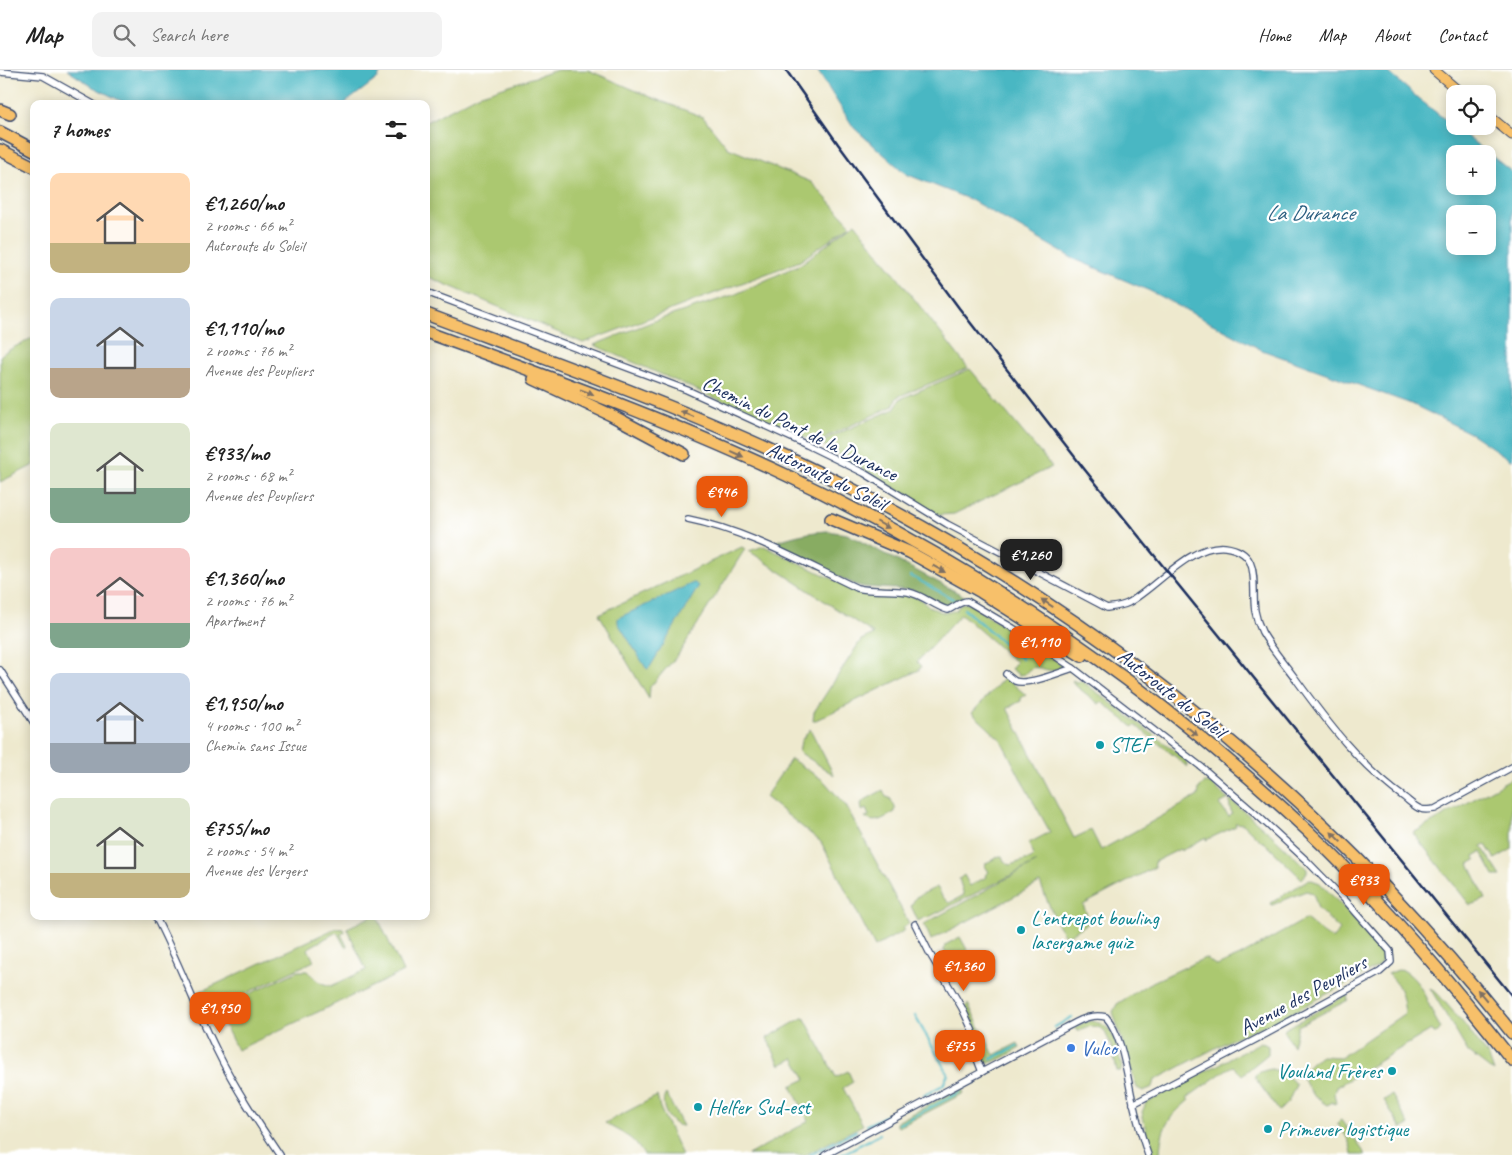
<!DOCTYPE html>
<html lang="en">
<head>
<meta charset="utf-8">
<style>
  :root { --surface:#fff; --page:#f2f2f2; --text:#222; --muted:#767676; --line:#e0e0e0; --accent:#ea580c }
  body { margin:0; font-family:Caveat,sans-serif; background:var(--page); color:var(--text); height:100vh; display:flex; flex-direction:column; font-size:19px; white-space:nowrap }
  * { box-sizing:border-box; margin:0 }
  p { font-size:16px; color:var(--muted) }
  .icon { flex:none; width:28px; height:28px; fill:none; stroke:currentColor; stroke-width:2; stroke-linecap:round; stroke-linejoin:round }
  .map { position:relative; flex:1; overflow:hidden }
  .drawer { position:absolute; left:30px; top:30px; width:400px; height:820px; display:flex; flex-direction:column; background:var(--surface); border-radius:10px; box-shadow:0 2px 12px #0003 }
  .drawer>* { flex:none }
  .controls { position:absolute; left:1446px; top:15px; display:grid; gap:10px }
  .controls a { display:grid; place-items:center; width:50px; height:50px; border-radius:10px; background:var(--surface); box-shadow:0 2px 12px #0003; font-size:25px }
  .price { position:absolute; translate:-50% -42px; padding:0 11px; border-radius:10px; background:var(--accent); color:#fff; font-size:16px; line-height:32px; filter:drop-shadow(0 1px 2px #0008) }
  .price::after { content:''; position:absolute; left:50%; top:30px; width:15px; height:11px; margin-left:-8px; background:inherit; clip-path:polygon(0 0,100% 0,50% 100%) }
  .price.selected { background:#222; color:#fff }
  ul { padding:0; list-style:none }
  li { display:flex; align-items:center; gap:15px; height:125px; padding:0 20px }
  li span { display:grid; place-items:center; flex:none; width:140px; height:100px; border-radius:10px; color:#555 }
  li>.icon { margin-inline-start:auto }
  span .icon { width:60px; height:60px; fill:#fffc; stroke-width:1 }
  li b { font-size:21px }
  h2 { display:flex; justify-content:space-between; align-items:center; height:60px; padding:0 20px; font-size:21px }
  header { display:flex; align-items:center; gap:30px; box-sizing:border-box; height:70px; padding:0 25px; background:var(--surface); border-bottom:1px solid var(--line) }
  header strong { font-size:24px }
  nav { display:flex; gap:28px; margin-inline-start:auto; font-size:18px }
  .search { width:350px; height:45px; background:var(--page); display:flex; align-items:center; gap:12px; box-sizing:border-box; padding:0 18px; border-radius:10px; color:var(--muted); font-size:19px }
  .map>svg:first-child { display:block }
  .green { fill:#abc86f; stroke:#637c66 }
  .forest { fill:#88ac62; stroke:#526e60 }
  .water { fill:#49b7c3; stroke:#327390; fill-rule:evenodd }
  .lines { fill:none; stroke-linecap:round; stroke-linejoin:round }
  .stream { stroke:#49b7c3; stroke-width:2.5 }
  .minor-casing { stroke:#3b4b6f; stroke-width:8 }
  .primary-casing { stroke:#3b4b6f; stroke-width:11 }
  .motorway-casing { stroke:#3b4b6f; stroke-width:14 }
  .minor { stroke:#fff; stroke-width:5.5 }
  .primary { stroke:#f7c06b; stroke-width:9 }
  .motorway { stroke:#f7c06b; stroke-width:11 }
  .rail { stroke:#1b2f5e; stroke-width:2.5 }
  .oneway { fill:#7e7064 }
  .culture-dot { fill:#0f9aa8; stroke:#fff; stroke-width:2 }
  .shop-dot { fill:#3f7fe0; stroke:#fff; stroke-width:2 }
  .labels { text-anchor:middle; dominant-baseline:central; stroke-width:4.5; stroke-linejoin:round; paint-order:stroke }
  .street-label { font-size:21px; fill:#1b2f5e; stroke:#fff }
  .culture-label { font-size:21px; fill:#0d838f; stroke:#fff; text-anchor:start }
  .shop-label { font-size:21px; fill:#366cbe; stroke:#fff; text-anchor:start }
  .water-label { font-size:22px; font-style:italic; fill:#2b5f81; stroke:#fff }
</style>
</head>
<body>
<header>
<strong>Map</strong>
<div class="search"><svg class="icon" aria-label="search" viewBox="0 0 24 24"><circle cx="10" cy="10" r="6"/><path d="M15 15l6 6"/></svg>Search here</div>
<nav><a>Home</a><a>Map</a><a>About</a><a>Contact</a></nav>
</header>
<div class="map">
<svg width="1512" height="1085" viewBox="0 0 1512 1085">
  <rect width="100%" height="100%" fill="#fff"/>
  <filter id="ink" filterUnits="userSpaceOnUse"><feTurbulence type="fractalNoise" baseFrequency=".02" numOctaves="2"/><feDisplacementMap in="SourceGraphic" scale="10" xChannelSelector="R" yChannelSelector="G"/><feConvolveMatrix kernelMatrix="1 2 1 2 8 2 1 2 1" color-interpolation-filters="sRGB"/></filter>
  <filter id="wash" filterUnits="userSpaceOnUse"><feTurbulence type="fractalNoise" baseFrequency=".0096" numOctaves="4" result="noise"/><feDisplacementMap in="SourceGraphic" scale="20" xChannelSelector="R" yChannelSelector="G"/><feGaussianBlur stdDeviation="1.12" result="paint"/><feColorMatrix in="noise" values="0 0 0 0 0 0 0 0 0 0 0 0 0 0 0 0 0 1.4 0 .05"/><feComposite in="paint" operator="in"/></filter>
  <g filter="url(#wash)">
    <rect width="100%" height="100%" fill="#eee9ce"/>
    <!-- green -->
    <g class="green">
      <polygon points="557,0 588,0 653,28 703,47 728,78 811,112 851,155 800,191 583,273 426,206 426,52 478,25"/>
      <polygon points="855,153 968,298 897,327 893,336 828,366 820,374 594,275 654,251 736,224 801,194"/>
      <polygon points="34,267 34,395 0,412 0,286 5,282"/>
      <polygon points="970,299 1052,397 954,444 939,445 822,374 830,367 894,339 900,329"/>
      <path d="M764,476l94,45 49,3 15,6 9,8 11,4h8l6,-2 5,-6 3,-1 6,1 48,32 11,9 20,10 14,11c-2,1 -4,3 -7,4 -12,3 -21,-10 -31,4l-6,1 -8,-6 5,-7 -55,-48 -44,48 4,4 -2,4 -103,50h-3l1,-8 47,-72 13,-6 -125,-83z"/>
      <polygon points="742,477 745,479 678,585 650,617 649,629 599,544"/>
      <polygon points="1005,607 1026,625 1021,628 1021,631 1007,638 1074,768 1091,760 1101,780 1198,726 1199,719 1204,713 1212,714 1226,728 1229,729 1219,734 1229,747 1233,743 1231,742 1229,732 1232,731 1274,767 1302,794 1307,799 1307,802 1302,809 1264,772 1262,772 1243,754 1235,753 1236,756 1206,770 1206,767 1181,781 1180,779 1154,792 1155,797 1083,835 1090,852 1066,867 1057,854 1040,813 931,870 924,854 1037,792 927,848 926,847 918,851 911,836 916,827 937,817 942,826 949,833 964,825 959,809 964,805 970,816 986,807 985,805 989,802 985,796 986,793 1000,786 1002,786 1004,791 1010,795 1025,790 1031,789 1034,786 1029,773 1050,762 1023,713 1001,670 972,643"/>
      <polygon points="1073,610 1076,612 1082,611 1186,689 1187,697 1177,688 1135,655 1133,657 1102,632 1099,634 1076,616 1072,611"/>
      <polygon points="810,659 834,705 799,682 801,671"/>
      <polygon points="791,689 823,710 846,736 909,853 903,858 905,860 875,877 821,772 765,727"/>
      <polygon points="1512,708 1512,779 1495,789 1486,775 1482,777 1501,806 1494,806 1481,782 1474,786 1476,790 1469,794 1486,829 1470,835 1413,763"/>
      <path d="M883,720l3,7 4,1 5,9v5c-10,5 -20,14 -30,5l4,-1 -3,-7 -4,2 -1,-7 2,-3z"/>
      <polygon points="1309,809 1320,813 1370,865 1382,879 1382,891 1377,897 1275,952 1238,966 1155,1010 1153,1017 1143,1021 1137,1018 1113,942 1117,934 1148,914 1205,888 1217,896 1240,886 1306,849 1323,863 1332,869 1340,860 1318,839 1313,823 1306,821 1272,835 1271,833"/>
      <polygon points="372,846 377,846 403,902 237,980 217,939 298,901 307,901 321,913 331,916 366,900 347,858"/>
      <polygon points="336,858 344,859 345,862 341,864 347,876 345,877 337,862 310,877 308,879 314,891 202,944 193,925"/>
      <polygon points="960,867 969,883 951,893 944,880 945,875"/>
      <path d="M1401,899c24,12 26,39 40,59l-4,5h-4l-2,-3 -95,57 -2,6 2,10 -2,1 -1,-2 -6,3 -12,-8 -13,-19 2,-8 7,-7 10,-7 20,1 64,-44c-2,-15 -4,-30 -18,-39z"/>
      <polygon points="1430,918 1437,923 1464,954 1489,987 1494,1002 1468,982"/>
      <polygon points="1347,925 1348,930 1298,956 1293,976 1284,962 1285,959"/>
      <path d="M968,934l26,51 24,-12 2,5c-7,4 -25,16 -33,14 -7,-3 -5,-12 -6,-18 -2,-13 -10,-26 -16,-37z"/>
      <polygon points="804,947 836,1007 848,1001 853,1012 843,1018 863,1055 805,1085 748,1085 809,1051 791,1016 806,1009 794,988 780,995 767,968"/>
      <path d="M1091,951c25,3 25,25 31,46l-1,4h-4l-6,-26 -7,-15c-10,-6 -17,-4 -26,1l-4,-3 11,-6z"/>
      <path d="M1261,972l7,4v8l-26,21 -9,-9 -6,3 -40,29 2,2c-21,18 -28,27 -29,55h-6l-5,-11 -7,-32 4,-9z"/>
      <path d="M1272,999c11,3 17,7 24,16l-8,17 -9,9 -24,-33v-3c6,-4 11,-5 17,-6z"/>
      <polygon points="958,1019 962,1019 964,1023 899,1057 897,1056 897,1053 899,1051"/>
      <path d="M666,1024l1,2 16,30c-13,1 -25,-22 -17,-32z"/>
      <polygon points="1392,1025 1409,1055 1403,1058 1401,1058 1384,1030"/>
      <path d="M657,1026l3,12 22,47h-38c-5,-7 -9,-14 -17,-19 -7,-5 -15,-8 -22,-13z"/>
      <path d="M1341,1050l25,35h-14c-1,-13 -8,-22 -15,-32z"/>
    </g>
    <!-- forest -->
    <path class="forest" d="M827,461l20,3 121,64c-11,-2 -14,8 -24,8l-32,-16 -48,-3 -8,-2 -42,-20 -39,-23c17,-6 34,-10 52,-11z"/>
    <!-- water -->
    <g class="water">
      <polygon points="67,0 382,0 378,8 344,34 127,34 93,17"/>
      <path d="M817,0h569l33,29 93,73v289l-40,-27 -58,-29 -152,-55 -112,-59 -78,-33 -101,-58 -65,-26 -52,-46zM1455,84h33v32h-33zM1455,144h33v32h-33z"/>
      <polygon points="693,513 695,513 698,516 697,519 650,597 648,599 646,598 618,553 618,548"/>
    </g>
    <g class="lines">
      <!-- stream -->
      <g class="stream">
        <polyline points="911,506 953,529"/>
        <polyline points="964,539 1022,589"/>
        <polyline points="915,946 948,1004 943,1015 924,1025"/>
        <polyline points="1055,957 1072,947"/>
        <polyline points="991,989 1018,976"/>
        <polyline points="901,1038 911,1033"/>
        <polyline points="899,1054 960,1022"/>
        <polyline points="867,1055 888,1045"/>
        <polyline points="810,1085 856,1061"/>
        <polyline points="841,1085 880,1064"/>
      </g>
    </g>
  </g>
  <g filter="url(#ink)">
    <g class="lines">
      <!-- minor casing -->
      <g class="minor-casing">
        <g id="minor">
          <polyline points="0,2 43,6 93,34"/>
          <path d="M426,222l261,98 120,55 57,28 83,51 160,84c7,-1 15,-2 21,-5 30,-17 62,-59 97,-56 38,5 26,37 30,64 1,6 4,15 7,21 9,16 22,31 33,46 32,44 66,89 110,120 5,4 10,9 16,11 4,2 10,0 14,0l77,-42"/>
          <path d="M688,449c60,12 114,43 169,69 17,4 34,1 51,4 15,3 26,14 40,18 7,-3 11,-8 19,-9l46,27 60,40 131,101 52,45 51,47 39,40 44,50 1,11 -11,10 -114,62 -133,70"/>
          <polyline points="0,600 34,653"/>
          <path d="M1006,604c3,2 6,5 9,7 12,5 46,-9 58,-13"/>
          <path d="M155,846c23,44 40,91 62,135 18,37 40,70 63,104"/>
          <polyline points="915,854 930,884 962,938 974,964 977,977 977,989 982,1002"/>
          <path d="M825,1085l240,-127c14,-7 25,-15 41,-11 17,19 21,61 27,85 4,18 9,36 15,53"/>
        </g>
      </g>
      <!-- primary casing -->
      <g class="primary-casing">
        <g id="primary">
          <polyline points="1434,0 1462,24"/>
          <polyline points="1488,45 1512,65"/>
        </g>
      </g>
      <!-- motorway casing -->
      <g class="motorway-casing">
        <g id="motorway">
          <polyline points="0,40 10,44"/>
          <polyline points="0,62 34,80"/>
          <polyline points="0,80 34,97"/>
          <path d="M426,244c141,53 284,103 418,171 264,134 485,317 668,548"/>
          <path d="M426,262c121,44 243,88 360,143 191,91 367,211 522,356 74,70 141,149 204,229"/>
          <polyline points="534,309 611,345 684,384"/>
          <polyline points="831,449 909,482 981,522 1082,586"/>
        </g>
      </g>
      <!-- minor -->
      <use href="#minor" class="minor"/>
      <!-- primary -->
      <use href="#primary" class="primary"/>
      <!-- motorway -->
      <use href="#motorway" class="motorway"/>
      <!-- rail -->
      <polyline class="rail" points="786,0 838,74 959,238 1085,400 1512,926"/>
    </g>
    <!-- one-way arrows -->
    <defs><path id="oneway-solid" d="M-6-.8H1V-3.2L6.5 0L1 3.2V.8H-6Z" transform="scale(1.25)"/></defs>
    <g class="oneway">
      <use href="#oneway-solid" transform="translate(587 322) rotate(21)"/>
      <use href="#oneway-solid" transform="translate(687 344) rotate(-157)"/>
      <use href="#oneway-solid" transform="translate(737 384) rotate(24)"/>
      <use href="#oneway-solid" transform="translate(883 455) rotate(28)"/>
      <use href="#oneway-solid" transform="translate(939 499) rotate(29)"/>
      <use href="#oneway-solid" transform="translate(1047 533) rotate(-147)"/>
      <use href="#oneway-solid" transform="translate(1192 661) rotate(39)"/>
      <use href="#oneway-solid" transform="translate(1336 767) rotate(-135)"/>
      <use href="#oneway-solid" transform="translate(1482 925) rotate(-130)"/>
    </g>
  </g>
  <!-- markers -->
  <g class="culture-dot">
    <circle cx="1100" cy="675" r="5"/>
    <circle cx="1021" cy="860" r="5"/>
    <circle cx="1392" cy="1001" r="5"/>
    <circle cx="698" cy="1037" r="5"/>
    <circle cx="1268" cy="1059" r="5"/>
  </g>
  <circle class="shop-dot" cx="1071" cy="978" r="5"/>
  <g class="labels">
    <!-- street labels -->
    <g class="street-label">
      <text transform="translate(800 358) rotate(26)">Chemin du Pont de la Durance</text>
      <text transform="translate(827 406) rotate(26)">Autoroute du Soleil</text>
      <text transform="translate(1172 623) rotate(38)">Autoroute du Soleil</text>
      <text transform="translate(1303 925) rotate(-29)">Avenue des Peupliers</text>
    </g>
    <!-- culture labels -->
    <g class="culture-label">
      <text x="1110" y="675">STEF</text>
      <text x="1031" y="848">L'entrepot bowling<tspan x="1031" dy="24">lasergame quiz</tspan></text>
      <text x="1382" y="1001" text-anchor="end">Vouland Frères</text>
      <text x="708" y="1037">Helfer Sud-est</text>
      <text x="1278" y="1059">Primever logistique</text>
    </g>
    <!-- shop labels -->
    <g class="shop-label">
      <text x="1081" y="978">Vulco</text>
    </g>
    <!-- water labels -->
    <g class="water-label">
      <text x="1310" y="143">La Durance</text>
    </g>
  </g>
</svg>
<div class="controls">
<a><svg class="icon" aria-label="locate" viewBox="0 0 24 24"><circle cx="12" cy="12" r="6"/><path d="M12 2v4M12 18v4M2 12h4M18 12h4"/></svg></a>
<a>+</a>
<a>−</a>
</div>
<b class="price" style="left:722px;top:448px">€946</b>
<b class="price selected" style="left:1031px;top:511px">€1,260</b>
<b class="price" style="left:1040px;top:598px">€1,110</b>
<b class="price" style="left:1364px;top:836px">€933</b>
<b class="price" style="left:964px;top:922px">€1,360</b>
<b class="price" style="left:220px;top:964px">€1,950</b>
<b class="price" style="left:960px;top:1002px">€755</b>
<section class="drawer">
<h2>7 homes<svg class="icon" aria-label="filters" viewBox="0 0 24 24"><path d="M4 7h16M4 17h16"/><circle cx="9" cy="7" r="2"/><circle cx="15" cy="17" r="2"/></svg></h2>
<ul>
<li><span style="background:linear-gradient(#ffd9b3 70%,#c2b280 0)"><svg class="icon" aria-label="home" viewBox="0 0 24 24"><path d="M3 11l9-7 9 7M6 9v11h12V9"/></svg></span><div><b>€1,260/mo</b><p>2 rooms · 66 m²</p><p>Autoroute du Soleil</p></div></li>
<li><span style="background:linear-gradient(#c9d6e8 70%,#b9a48a 0)"><svg class="icon" aria-label="home" viewBox="0 0 24 24"><path d="M3 11l9-7 9 7M6 9v11h12V9"/></svg></span><div><b>€1,110/mo</b><p>2 rooms · 76 m²</p><p>Avenue des Peupliers</p></div></li>
<li><span style="background:linear-gradient(#dfe7d0 65%,#7fa58c 0)"><svg class="icon" aria-label="home" viewBox="0 0 24 24"><path d="M3 11l9-7 9 7M6 9v11h12V9"/></svg></span><div><b>€933/mo</b><p>2 rooms · 68 m²</p><p>Avenue des Peupliers</p></div></li>
<li><span style="background:linear-gradient(#f6c9c9 75%,#7fa58c 0)"><svg class="icon" aria-label="home" viewBox="0 0 24 24"><path d="M3 11l9-7 9 7M6 9v11h12V9"/></svg></span><div><b>€1,360/mo</b><p>2 rooms · 76 m²</p><p>Apartment</p></div></li>
<li><span style="background:linear-gradient(#c9d6e8 70%,#9aa5b1 0)"><svg class="icon" aria-label="home" viewBox="0 0 24 24"><path d="M3 11l9-7 9 7M6 9v11h12V9"/></svg></span><div><b>€1,950/mo</b><p>4 rooms · 100 m²</p><p>Chemin sans Issue</p></div></li>
<li><span style="background:linear-gradient(#dfe7d0 75%,#c2b280 0)"><svg class="icon" aria-label="home" viewBox="0 0 24 24"><path d="M3 11l9-7 9 7M6 9v11h12V9"/></svg></span><div><b>€755/mo</b><p>2 rooms · 54 m²</p><p>Avenue des Vergers</p></div></li>
</ul>
</section>
</div>
</body>
</html>
